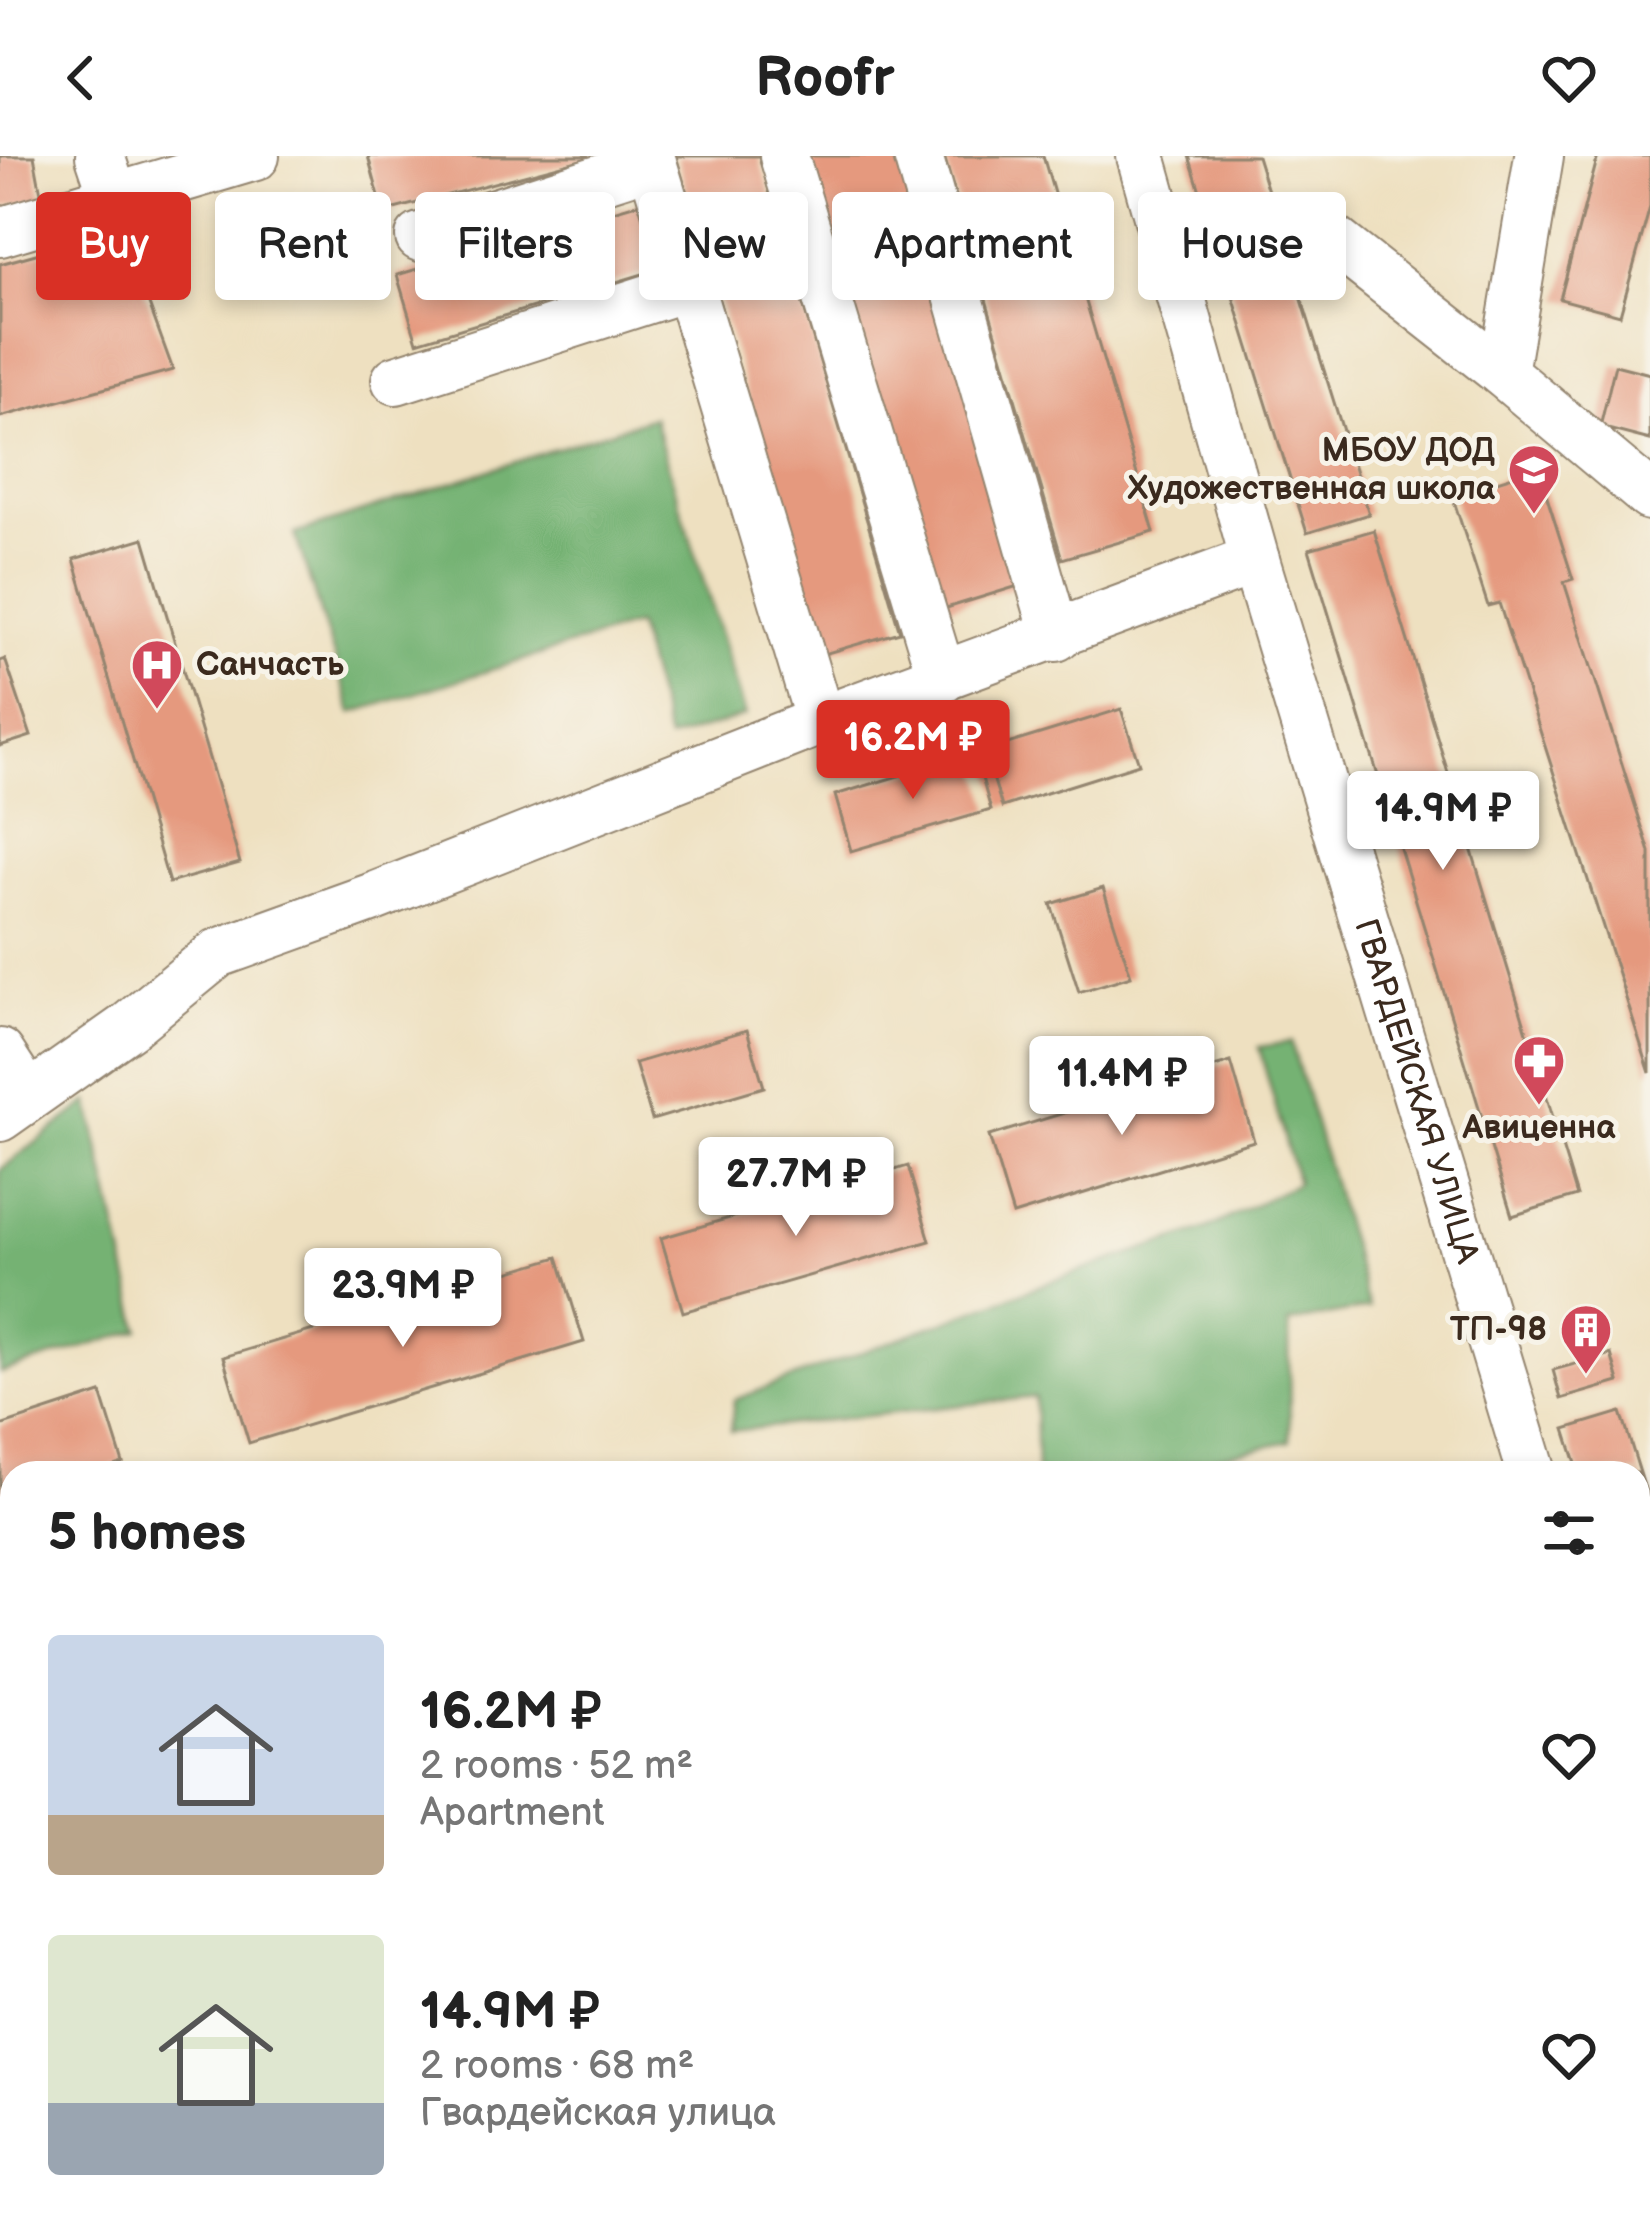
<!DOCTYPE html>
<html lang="en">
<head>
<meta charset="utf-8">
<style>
  :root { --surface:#fff; --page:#f6f6f6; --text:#222; --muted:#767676; --accent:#d93025 }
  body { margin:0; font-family:"Balsamiq Sans",sans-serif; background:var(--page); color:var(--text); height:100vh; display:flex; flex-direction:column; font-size:45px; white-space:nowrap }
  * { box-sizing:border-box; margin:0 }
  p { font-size:39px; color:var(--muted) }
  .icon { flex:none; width:66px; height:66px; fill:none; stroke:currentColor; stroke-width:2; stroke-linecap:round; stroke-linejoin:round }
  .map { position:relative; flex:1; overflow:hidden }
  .sheet { position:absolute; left:0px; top:1305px; width:1650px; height:771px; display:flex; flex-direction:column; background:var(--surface); border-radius:36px 36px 0 0; box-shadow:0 6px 18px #0003 }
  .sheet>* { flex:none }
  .hud { position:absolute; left:36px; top:36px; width:1578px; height:108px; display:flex; gap:24px }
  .price { position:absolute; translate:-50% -102px; padding:0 27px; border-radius:12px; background:#fff; color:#222; font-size:39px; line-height:78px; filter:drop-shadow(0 3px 6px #0008) }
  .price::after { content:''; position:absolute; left:50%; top:72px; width:36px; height:27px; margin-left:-18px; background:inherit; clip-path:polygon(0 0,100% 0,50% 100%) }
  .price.current { background:var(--accent); color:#fff }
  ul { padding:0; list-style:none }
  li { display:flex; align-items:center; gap:36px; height:300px; padding:0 48px }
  li span { display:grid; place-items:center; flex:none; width:336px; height:240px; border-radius:12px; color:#555 }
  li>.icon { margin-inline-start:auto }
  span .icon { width:144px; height:144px; fill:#fffc; stroke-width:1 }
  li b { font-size:51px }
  h2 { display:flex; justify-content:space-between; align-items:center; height:144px; padding:0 48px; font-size:51px }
  .chip { padding:0 42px; border-radius:12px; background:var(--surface); box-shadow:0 6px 18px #0003; font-size:42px; line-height:108px }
  .chip.current { background:var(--accent); color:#fff }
  header { display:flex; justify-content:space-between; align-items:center; height:156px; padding:0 48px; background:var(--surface); font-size:54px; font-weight:600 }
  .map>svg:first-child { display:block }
  .forest { fill:#74b273; stroke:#586e48; stroke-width:3 }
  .building { fill:#e5997e }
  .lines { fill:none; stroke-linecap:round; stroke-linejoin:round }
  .minor-casing { stroke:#94856f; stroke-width:52 }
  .minor { stroke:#fff; stroke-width:48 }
  .labels { text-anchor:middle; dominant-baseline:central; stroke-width:10; stroke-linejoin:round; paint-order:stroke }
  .poi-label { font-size:33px; font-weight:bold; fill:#3b2a1e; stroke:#f7f3e8; text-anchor:end }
  .street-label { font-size:33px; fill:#3b2a1e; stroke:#f7f3e8 }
</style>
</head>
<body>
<header><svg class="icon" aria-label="back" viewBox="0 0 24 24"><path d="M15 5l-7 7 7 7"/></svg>Roofr<svg class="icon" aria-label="heart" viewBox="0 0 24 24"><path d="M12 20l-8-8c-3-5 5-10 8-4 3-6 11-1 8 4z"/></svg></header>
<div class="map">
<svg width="1650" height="2074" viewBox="0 0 1650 2074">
  <rect width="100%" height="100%" fill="#f7f3e8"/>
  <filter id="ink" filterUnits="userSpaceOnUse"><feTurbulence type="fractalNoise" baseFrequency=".00833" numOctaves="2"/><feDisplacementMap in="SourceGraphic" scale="24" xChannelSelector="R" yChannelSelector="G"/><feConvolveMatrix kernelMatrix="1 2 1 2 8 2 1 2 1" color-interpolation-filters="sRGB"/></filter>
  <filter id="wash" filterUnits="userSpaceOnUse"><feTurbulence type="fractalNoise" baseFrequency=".004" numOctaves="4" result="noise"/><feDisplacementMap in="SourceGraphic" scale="48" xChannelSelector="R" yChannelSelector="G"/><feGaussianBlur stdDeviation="2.7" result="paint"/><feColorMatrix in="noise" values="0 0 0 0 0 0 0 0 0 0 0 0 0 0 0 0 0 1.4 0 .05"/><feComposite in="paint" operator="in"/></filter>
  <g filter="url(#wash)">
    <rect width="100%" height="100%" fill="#eee0c0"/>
    <!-- forest -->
    <g class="forest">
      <polygon points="653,261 745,560 668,584 636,469 352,557 295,378"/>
      <polygon points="1291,886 1369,1152 1289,1167 1290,1285 1137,1317 1037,1317 1035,1241 731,1275 734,1244 1063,1121 1207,1073 1297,1027 1259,891"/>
      <polygon points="89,946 140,1174 0,1217 0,1014"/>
      <polygon points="1650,1910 1650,1958 1638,1961 1638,1914"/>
      <polygon points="661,2064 940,2064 907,2074 621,2074"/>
      <polygon points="1130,2064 1177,2064 1181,2074 1098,2074"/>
    </g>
    <g id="blocks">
      <!-- building -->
      <g class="building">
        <polygon points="0,0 34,0 42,43 0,51"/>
        <polygon points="368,0 588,0 589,2 383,56"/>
        <polygon points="676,0 759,0 900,476 824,498"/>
        <polygon points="807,0 900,0 1028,427 943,453"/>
        <polygon points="944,0 1043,0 1154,376 1062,403"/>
        <polygon points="1189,0 1257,0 1369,358 1307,377"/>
        <polygon points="1598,0 1650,0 1650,51 1620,159 1560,143"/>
        <polygon points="643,46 663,112 417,186 397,119"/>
        <polygon points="122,74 173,214 0,261 0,108"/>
        <polygon points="1615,209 1650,218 1650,284 1600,271"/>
        <polygon points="1519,318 1527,341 1545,335 1573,423 1564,426 1650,696 1650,917 1499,447 1488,450 1452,339"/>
        <polygon points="1374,374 1577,1040 1512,1060 1309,393"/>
        <polygon points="144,382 240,707 169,727 74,403"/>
        <polygon points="5,503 31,580 0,590 0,505"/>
        <polygon points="1121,553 1139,608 1002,651 985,595"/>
        <polygon points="975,597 991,654 851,695 835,639"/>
        <polygon points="1103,732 1131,820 1079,836 1051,748"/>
        <polygon points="747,874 764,931 652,964 635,907"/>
        <polygon points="1231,906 1254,985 1013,1059 989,980"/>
        <polygon points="908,1010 930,1085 683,1156 661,1082"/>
        <polygon points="558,1101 584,1186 249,1287 223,1201"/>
        <polygon points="1611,1198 1619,1226 1561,1243 1553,1214"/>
        <polygon points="101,1237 123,1307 92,1317 12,1317 12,1343 0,1347 0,1270"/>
        <polygon points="1621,1256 1650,1349 1649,1586 1638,1551 1638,1519 1642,1518 1638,1506 1638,1317 1579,1317 1565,1273"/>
        <polygon points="1650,1978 1650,2059 1638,2063 1638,1981"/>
        <polygon points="116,2064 183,2064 184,2065 153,2074 119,2074"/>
        <polygon points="1358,2064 1629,2064 1629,2065 1600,2074 1361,2074"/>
      </g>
    </g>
  </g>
  <g filter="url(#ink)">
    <use href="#blocks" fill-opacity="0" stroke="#94856f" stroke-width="3"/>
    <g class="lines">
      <!-- minor casing -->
      <g class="minor-casing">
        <g id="minor">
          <polyline points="100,0 114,42"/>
          <polyline points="650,0 820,565"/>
          <polyline points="784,0 942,522"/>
          <polyline points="918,0 1056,481"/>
          <path id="s1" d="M1141,0l114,404 277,913"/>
          <polyline points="1539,0 1503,217 1650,340"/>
          <polyline points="0,76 255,0"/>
          <polyline points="1325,77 1503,217"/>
          <polyline points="420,81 652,7"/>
          <polyline points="396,224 689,130"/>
          <polyline points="0,897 28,940"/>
          <polyline points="0,961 129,870 218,797 371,742 820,565 1255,404"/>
          <polyline points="1638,1661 1650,1700"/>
          <polyline points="0,1662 12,1677"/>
          <polyline points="1638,1830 1650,1828"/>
          <polyline points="1638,1879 1650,1875"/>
          <polyline points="1246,2064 1249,2074"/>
          <polyline points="1023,2074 1056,2064"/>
        </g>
      </g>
      <!-- minor -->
      <use href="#minor" class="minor"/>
    </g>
  </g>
  <!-- icons -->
  <defs>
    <g id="school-pin" transform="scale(2.7)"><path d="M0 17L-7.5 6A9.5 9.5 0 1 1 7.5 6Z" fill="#d1495b" stroke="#f7f3e8"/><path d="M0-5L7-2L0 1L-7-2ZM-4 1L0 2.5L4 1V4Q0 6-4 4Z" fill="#fff"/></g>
    <g id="hospital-pin" transform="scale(2.7)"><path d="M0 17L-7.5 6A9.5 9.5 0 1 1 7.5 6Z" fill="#d1495b" stroke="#f7f3e8"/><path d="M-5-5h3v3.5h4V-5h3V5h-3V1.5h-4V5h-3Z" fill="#fff"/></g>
    <g id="pharmacy-pin" transform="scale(2.7)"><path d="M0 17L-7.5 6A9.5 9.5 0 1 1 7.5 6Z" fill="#d1495b" stroke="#f7f3e8"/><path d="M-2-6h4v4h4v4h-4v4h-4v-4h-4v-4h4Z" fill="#fff"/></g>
    <g id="building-pin" transform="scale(2.7)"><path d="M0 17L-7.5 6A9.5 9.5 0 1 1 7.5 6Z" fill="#d1495b" stroke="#f7f3e8"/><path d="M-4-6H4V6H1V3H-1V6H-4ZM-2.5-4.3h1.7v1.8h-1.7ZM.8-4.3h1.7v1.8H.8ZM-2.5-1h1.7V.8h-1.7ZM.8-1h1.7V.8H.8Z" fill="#fff"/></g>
  </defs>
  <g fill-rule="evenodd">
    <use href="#school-pin" x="1534" y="314"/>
    <use href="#hospital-pin" x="157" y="509"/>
    <use href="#pharmacy-pin" x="1539" y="905"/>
    <use href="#building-pin" x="1586" y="1174"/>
  </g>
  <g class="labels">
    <!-- poi labels -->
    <g class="poi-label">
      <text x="1495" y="295">МБОУ ДОД<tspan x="1495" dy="38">Художественная школа</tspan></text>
      <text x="196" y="509" text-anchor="start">Cанчасть</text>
      <text x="1539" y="972" text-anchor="middle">Авиценна</text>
      <text x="1547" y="1174">ТП-98</text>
    </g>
    <!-- street labels -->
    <g class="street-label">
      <text stroke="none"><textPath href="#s1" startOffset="975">ГВАРДЕЙСКАЯ УЛИЦА</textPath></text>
    </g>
  </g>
</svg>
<b class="price current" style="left:913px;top:646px">16.2M ₽</b>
<b class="price" style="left:1443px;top:717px">14.9M ₽</b>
<b class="price" style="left:1122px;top:982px">11.4M ₽</b>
<b class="price" style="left:796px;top:1083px">27.7M ₽</b>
<b class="price" style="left:403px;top:1194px">23.9M ₽</b>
<div class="hud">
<a class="chip current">Buy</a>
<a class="chip">Rent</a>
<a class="chip">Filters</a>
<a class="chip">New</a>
<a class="chip">Apartment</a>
<a class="chip">House</a>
</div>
<section class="sheet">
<h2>5 homes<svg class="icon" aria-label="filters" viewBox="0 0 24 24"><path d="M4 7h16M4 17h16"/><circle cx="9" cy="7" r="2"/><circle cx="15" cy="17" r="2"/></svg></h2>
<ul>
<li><span style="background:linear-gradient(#c9d6e8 75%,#b9a48a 0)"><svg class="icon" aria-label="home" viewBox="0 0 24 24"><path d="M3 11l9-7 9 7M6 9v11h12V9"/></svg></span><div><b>16.2M ₽</b><p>2 rooms · 52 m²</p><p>Apartment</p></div><svg class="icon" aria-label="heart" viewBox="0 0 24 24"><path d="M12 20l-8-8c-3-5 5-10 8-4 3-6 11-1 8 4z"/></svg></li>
<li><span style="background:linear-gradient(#dfe7d0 70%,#9aa5b1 0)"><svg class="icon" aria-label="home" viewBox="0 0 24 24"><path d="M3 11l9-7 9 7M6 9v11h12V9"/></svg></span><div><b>14.9M ₽</b><p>2 rooms · 68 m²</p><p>Гвардейская улица</p></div><svg class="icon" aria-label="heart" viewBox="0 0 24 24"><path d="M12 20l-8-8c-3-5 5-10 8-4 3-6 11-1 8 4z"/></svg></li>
</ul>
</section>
</div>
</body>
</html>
